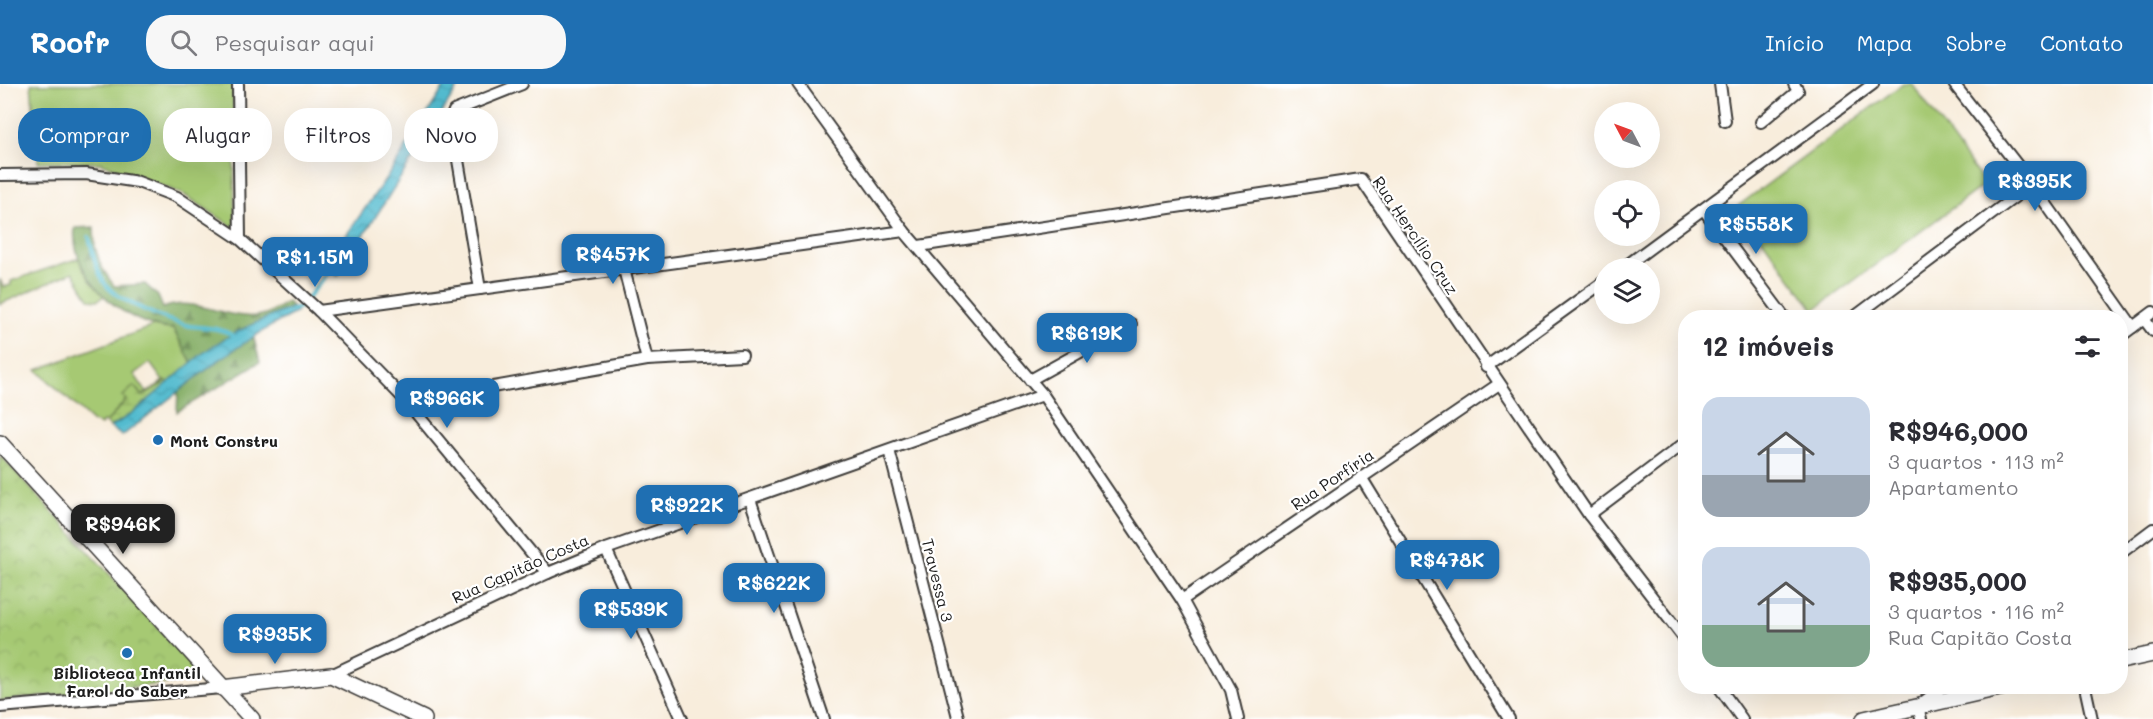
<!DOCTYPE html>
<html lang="pt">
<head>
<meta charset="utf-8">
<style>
  :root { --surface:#fff; --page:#f7f7f7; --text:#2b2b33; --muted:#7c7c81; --accent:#1f6fb2 }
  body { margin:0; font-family:Mali,sans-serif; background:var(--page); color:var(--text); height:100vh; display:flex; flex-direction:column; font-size:22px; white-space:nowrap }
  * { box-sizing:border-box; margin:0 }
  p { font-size:20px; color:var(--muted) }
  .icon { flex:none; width:33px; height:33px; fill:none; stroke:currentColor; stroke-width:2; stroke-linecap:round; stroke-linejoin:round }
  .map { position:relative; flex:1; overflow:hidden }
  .sheet { position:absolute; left:1678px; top:226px; width:450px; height:384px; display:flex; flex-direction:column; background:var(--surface); border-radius:24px; box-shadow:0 6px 24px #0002 }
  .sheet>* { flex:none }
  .hud { position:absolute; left:18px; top:24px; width:570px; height:54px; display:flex; gap:12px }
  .needle { width:39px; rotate:311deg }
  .controls { position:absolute; left:1594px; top:18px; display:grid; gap:12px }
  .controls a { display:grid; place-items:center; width:66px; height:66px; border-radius:50%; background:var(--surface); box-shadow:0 6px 24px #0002; font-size:30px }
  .price { position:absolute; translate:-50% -51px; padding:0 14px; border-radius:12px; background:var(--accent); color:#fff; font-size:20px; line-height:39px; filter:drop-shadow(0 2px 3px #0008) }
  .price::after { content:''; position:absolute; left:50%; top:36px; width:18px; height:14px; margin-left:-9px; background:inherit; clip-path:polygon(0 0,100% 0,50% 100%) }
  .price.current { background:#222; color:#fff }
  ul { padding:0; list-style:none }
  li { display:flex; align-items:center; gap:18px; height:150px; padding:0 24px }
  li span { display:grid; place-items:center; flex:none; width:168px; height:120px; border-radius:18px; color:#555 }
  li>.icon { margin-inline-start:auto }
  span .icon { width:72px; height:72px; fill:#fffc; stroke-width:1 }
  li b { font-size:26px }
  h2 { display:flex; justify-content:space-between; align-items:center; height:72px; padding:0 24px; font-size:26px }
  .pill { padding:0 21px; border-radius:24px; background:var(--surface); box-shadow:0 6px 24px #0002; font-size:21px; line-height:54px }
  .pill.current { background:var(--accent); color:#fff }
  header { display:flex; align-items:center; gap:36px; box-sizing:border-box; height:84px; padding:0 30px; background:var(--accent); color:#fff }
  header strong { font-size:28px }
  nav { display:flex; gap:33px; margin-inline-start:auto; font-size:21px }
  .search { width:420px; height:54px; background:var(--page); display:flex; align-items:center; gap:15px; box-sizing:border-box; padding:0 21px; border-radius:24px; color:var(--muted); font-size:22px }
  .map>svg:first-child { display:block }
  .grass { fill:#a6c973; stroke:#617248; stroke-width:1.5; fill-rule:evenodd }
  .forest { fill:url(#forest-firs); stroke:#506440; stroke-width:1.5 }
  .wetland { fill:url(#wetland-marsh); stroke:#617248; stroke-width:1.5 }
  .park { fill:url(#park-crowns); stroke:#617248; stroke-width:1.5 }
  .water { fill:url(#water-waves); stroke:#376c76; stroke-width:1.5 }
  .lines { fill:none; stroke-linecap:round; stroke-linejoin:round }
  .stream { stroke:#52bbcf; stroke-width:4 }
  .street-casing { stroke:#3d3b39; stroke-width:14 }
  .secondary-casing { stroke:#3d3b39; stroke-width:18 }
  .street { stroke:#fff; stroke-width:10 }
  .secondary { stroke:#fff; stroke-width:15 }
  .poi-dot { fill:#1f6fb2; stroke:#fff; stroke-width:2 }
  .labels { text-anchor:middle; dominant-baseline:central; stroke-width:4.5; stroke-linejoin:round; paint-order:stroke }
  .street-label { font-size:16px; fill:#1c1c1c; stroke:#fff }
  .poi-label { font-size:16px; font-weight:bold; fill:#1c1c1c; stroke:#fff; text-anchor:start }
</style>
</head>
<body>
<header>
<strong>Roofr</strong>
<div class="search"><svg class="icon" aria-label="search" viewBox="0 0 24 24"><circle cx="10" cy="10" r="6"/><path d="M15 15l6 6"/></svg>Pesquisar aqui</div>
<nav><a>Início</a><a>Mapa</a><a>Sobre</a><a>Contato</a></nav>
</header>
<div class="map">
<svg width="2153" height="635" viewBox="0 0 2153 635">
  <defs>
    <pattern id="forest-firs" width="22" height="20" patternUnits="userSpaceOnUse" patternTransform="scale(1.5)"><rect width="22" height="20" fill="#84ad65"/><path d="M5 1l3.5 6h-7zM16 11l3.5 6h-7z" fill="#6b8c52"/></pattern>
    <pattern id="wetland-marsh" width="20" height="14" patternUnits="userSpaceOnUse" patternTransform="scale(1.5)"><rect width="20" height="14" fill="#a6c973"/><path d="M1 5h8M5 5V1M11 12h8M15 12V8" fill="none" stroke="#8eac63"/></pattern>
    <pattern id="park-crowns" width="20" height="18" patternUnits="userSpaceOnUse" patternTransform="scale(1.5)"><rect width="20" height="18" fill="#a6c973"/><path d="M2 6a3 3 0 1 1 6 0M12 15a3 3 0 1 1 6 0" fill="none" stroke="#8eac63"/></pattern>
    <pattern id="water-waves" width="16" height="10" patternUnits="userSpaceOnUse" patternTransform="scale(1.5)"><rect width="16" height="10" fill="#52bbcf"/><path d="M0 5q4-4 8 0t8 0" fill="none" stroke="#47a0b1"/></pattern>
  </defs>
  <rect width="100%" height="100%" fill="#fff"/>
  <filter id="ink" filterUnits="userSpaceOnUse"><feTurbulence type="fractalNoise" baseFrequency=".0167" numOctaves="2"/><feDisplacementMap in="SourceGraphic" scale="12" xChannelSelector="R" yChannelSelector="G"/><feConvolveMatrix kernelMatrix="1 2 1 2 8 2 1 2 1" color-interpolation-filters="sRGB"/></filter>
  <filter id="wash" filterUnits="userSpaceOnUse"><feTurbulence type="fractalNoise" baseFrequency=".008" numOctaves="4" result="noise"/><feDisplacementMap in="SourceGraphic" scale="24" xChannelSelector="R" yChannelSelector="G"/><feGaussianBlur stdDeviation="1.35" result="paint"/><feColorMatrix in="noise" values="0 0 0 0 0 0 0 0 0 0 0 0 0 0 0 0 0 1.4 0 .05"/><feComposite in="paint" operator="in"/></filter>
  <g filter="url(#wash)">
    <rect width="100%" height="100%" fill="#f8eddc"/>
    <!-- grass -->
    <g class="grass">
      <polygon points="31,0 233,0 235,144 183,110 101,79 38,78"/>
      <polygon points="1903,0 1912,0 1985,100 1814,226 1738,122"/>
      <polygon points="79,174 90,196 104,212 98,216 89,215 73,188 0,220 0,195 3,203 11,201 11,197"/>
      <path d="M153,242l20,3 19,34 -23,20 -3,-2 -24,15 -8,-10 -8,14 -20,23 -3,-1 -2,3 -8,-3 -56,-52zM150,279l13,18 -16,12 -13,-19z"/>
    </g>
    <!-- forest -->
    <g class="forest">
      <path d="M94,143l1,20 6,19 13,20 31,-2 13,12 5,12c31,-14 67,15 99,7 9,-2 18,-9 26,-13l5,5c-36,15 -71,30 -101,56l-19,-34c-47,-2 -104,-52 -98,-101z"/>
      <polygon points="253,251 260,278 177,328 178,307 211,279"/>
    </g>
    <!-- wetland -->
    <polygon class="wetland" points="166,297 169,299 129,332 110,343 106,339 126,316 123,312 134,302 142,312"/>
    <!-- park -->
    <polygon class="park" points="0,371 193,581 195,591 191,597 0,617"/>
    <!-- water -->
    <g class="water">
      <polygon points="446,0 460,0 338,192 324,183 391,87"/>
      <path d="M293,223l4,5c-69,35 -115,78 -175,124l-12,-9c37,-21 64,-52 97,-77 26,-19 57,-31 86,-43z"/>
    </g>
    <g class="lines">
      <!-- stream -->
      <g class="stream">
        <path d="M89,153c4,16 7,34 17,48 12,16 64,37 84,41 15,2 33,1 44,11"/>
        <polyline points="292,226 300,223 332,184"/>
      </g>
    </g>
  </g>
  <g filter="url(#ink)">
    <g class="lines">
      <!-- street casing -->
      <g class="street-casing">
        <g id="street">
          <polyline points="238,0 240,155"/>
          <polyline points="798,0 904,147 1043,311 1182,516 1231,606 1238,635"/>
          <polyline points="1720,0 1725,37"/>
          <polyline points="1954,0 2032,100 2133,243"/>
          <polyline points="1761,38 1798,7 1794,0"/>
          <polyline points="0,91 86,90 138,98 177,113 240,155 318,226 407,318 548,489"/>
          <polyline points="1704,126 1785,234"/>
          <polyline points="919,162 1361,95 1589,431 1686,557"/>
          <polyline points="1623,184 1873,0"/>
          <polyline points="624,185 647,276"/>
          <polyline points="480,205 451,35 454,27 522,0"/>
          <polyline points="319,227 904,147"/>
          <polyline points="1853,234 2032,100"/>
          <polyline points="2144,235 2153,247"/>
          <polyline points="2121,252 2153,228"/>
          <polyline points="1486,283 1605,197"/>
          <polyline points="1030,296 1131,240"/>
          <polyline points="407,318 647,276 742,271"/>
          <polyline points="889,366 958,633"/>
          <polyline points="1361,393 1509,635"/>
          <polyline points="750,415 824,635"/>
          <polyline points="1589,431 1686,358"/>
          <polyline points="606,465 682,635"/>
          <polyline points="2121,469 2153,445"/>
          <polyline points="1182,516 1499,300"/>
          <polyline points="331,591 548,489 606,465 1043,311"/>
          <polyline points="1719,603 1742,635"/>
          <polyline points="2085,603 2092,635"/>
          <polyline points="0,623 222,604"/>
          <polyline points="1921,635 1918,622 1943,603"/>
        </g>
      </g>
      <!-- secondary casing -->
      <g class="secondary-casing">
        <g id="secondary">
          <polyline points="0,359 252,635"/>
          <polyline points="2121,577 2153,570"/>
          <polyline points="222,604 331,591 424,635"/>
          <polyline points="1864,635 2004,603"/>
        </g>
      </g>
      <!-- street -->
      <use href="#street" class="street"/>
      <!-- secondary -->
      <use href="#secondary" class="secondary"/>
    </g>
  </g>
  <!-- markers -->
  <g class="poi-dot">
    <circle cx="158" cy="356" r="6"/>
    <circle cx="127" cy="569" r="6"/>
  </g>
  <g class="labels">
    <!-- street labels -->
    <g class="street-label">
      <text transform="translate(1416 151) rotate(56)">Rua Hercílio Cruz</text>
      <text transform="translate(1332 395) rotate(-34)">Rua Porfíria</text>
      <text transform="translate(520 484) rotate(-24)">Rua Capitão Costa</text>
      <text transform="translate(938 496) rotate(76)">Travessa 3</text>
    </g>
    <!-- poi labels -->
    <g class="poi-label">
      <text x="170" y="356">Mont Constru</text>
      <text x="127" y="588" text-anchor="middle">Biblioteca Infantil<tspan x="127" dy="18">Farol do Saber</tspan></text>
    </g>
  </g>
</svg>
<div class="controls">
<a><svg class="needle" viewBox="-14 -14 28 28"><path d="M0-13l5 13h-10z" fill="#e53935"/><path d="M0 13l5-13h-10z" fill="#7c7c81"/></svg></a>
<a><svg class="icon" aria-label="locate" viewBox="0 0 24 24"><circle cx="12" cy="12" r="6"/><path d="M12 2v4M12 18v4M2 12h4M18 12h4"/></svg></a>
<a><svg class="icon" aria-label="layers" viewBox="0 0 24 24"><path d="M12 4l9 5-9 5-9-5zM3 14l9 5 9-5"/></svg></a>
</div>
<b class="price" style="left:2035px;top:128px">R$395K</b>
<b class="price" style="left:1756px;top:171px">R$558K</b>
<b class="price" style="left:613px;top:201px">R$457K</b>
<b class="price" style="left:315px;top:204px">R$1.15M</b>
<b class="price" style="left:1087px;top:280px">R$619K</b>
<b class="price" style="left:447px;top:345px">R$966K</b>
<b class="price" style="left:687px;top:452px">R$922K</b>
<b class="price current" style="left:123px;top:471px">R$946K</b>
<b class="price" style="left:1447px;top:507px">R$478K</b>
<b class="price" style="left:774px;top:530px">R$622K</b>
<b class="price" style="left:631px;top:556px">R$539K</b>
<b class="price" style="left:275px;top:581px">R$935K</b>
<div class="hud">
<a class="pill current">Comprar</a>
<a class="pill">Alugar</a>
<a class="pill">Filtros</a>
<a class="pill">Novo</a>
</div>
<section class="sheet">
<h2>12 imóveis<svg class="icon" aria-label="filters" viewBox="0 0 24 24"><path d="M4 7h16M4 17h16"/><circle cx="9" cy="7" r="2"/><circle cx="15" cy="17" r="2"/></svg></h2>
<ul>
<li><span style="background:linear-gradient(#c9d6e8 65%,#9aa5b1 0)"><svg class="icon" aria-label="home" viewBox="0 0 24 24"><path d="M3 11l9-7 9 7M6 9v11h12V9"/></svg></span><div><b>R$946,000</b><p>3 quartos · 113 m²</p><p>Apartamento</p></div></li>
<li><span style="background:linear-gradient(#c9d6e8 65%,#7fa58c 0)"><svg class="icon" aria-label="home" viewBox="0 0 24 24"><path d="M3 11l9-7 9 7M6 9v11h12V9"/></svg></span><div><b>R$935,000</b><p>3 quartos · 116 m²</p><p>Rua Capitão Costa</p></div></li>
</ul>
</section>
</div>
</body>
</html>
